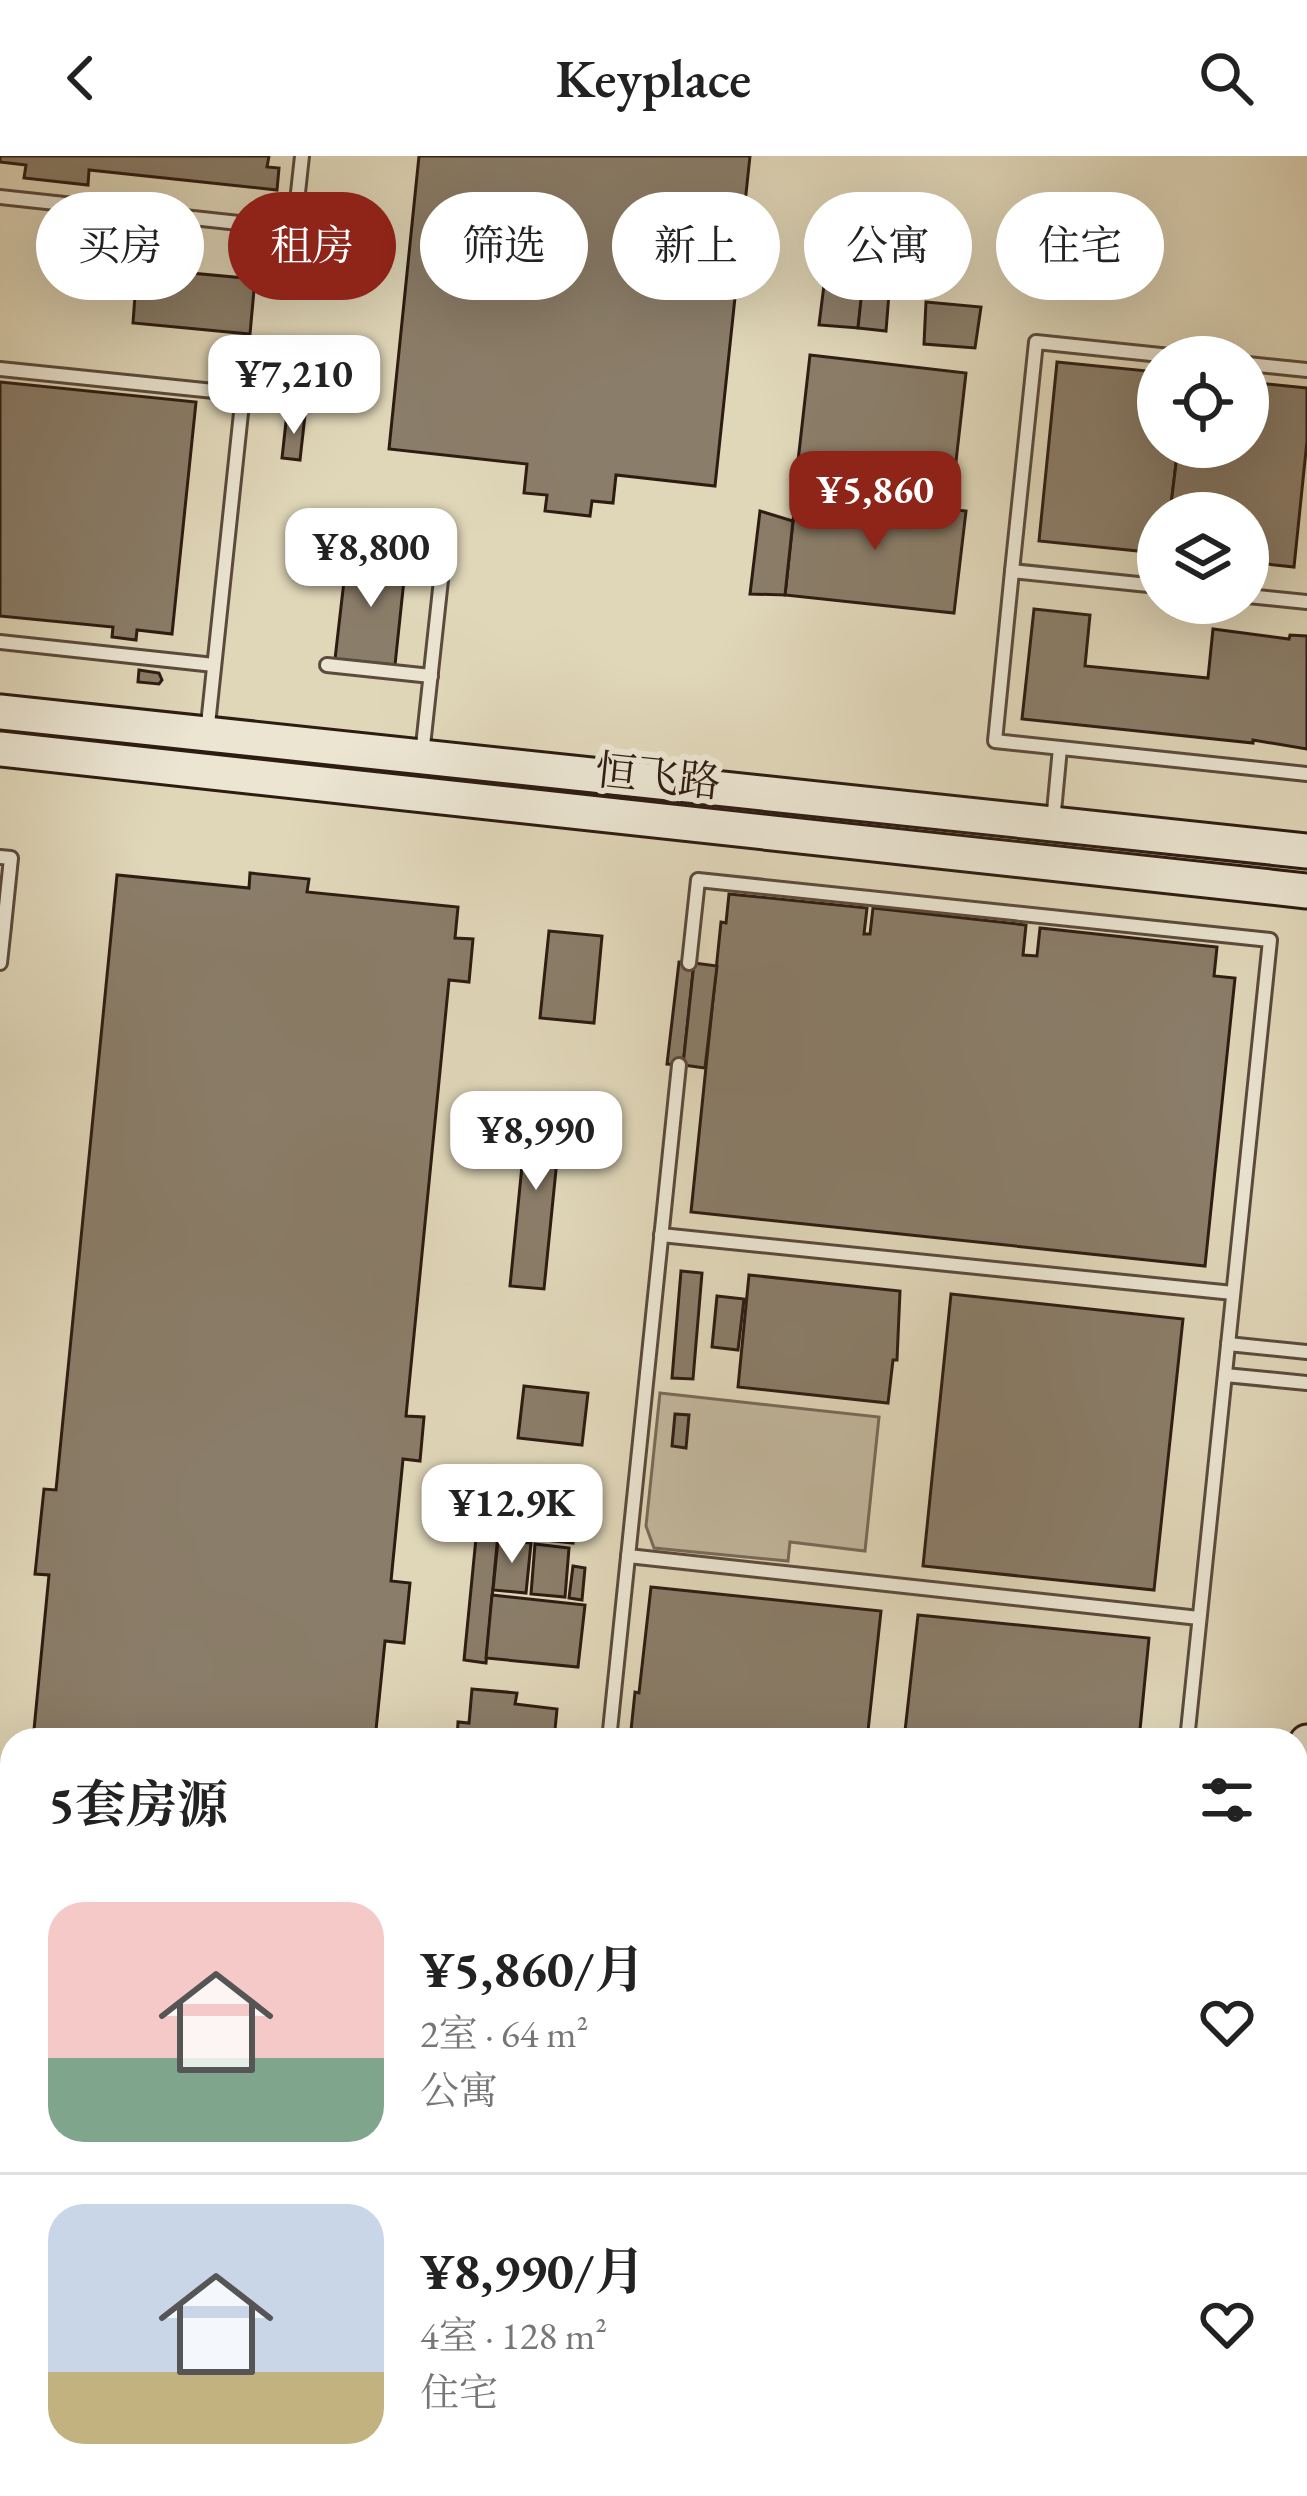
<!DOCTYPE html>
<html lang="zh">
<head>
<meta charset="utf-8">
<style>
  :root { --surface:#fff; --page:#f6f6f6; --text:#222; --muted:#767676; --line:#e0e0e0; --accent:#8f2418 }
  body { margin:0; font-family:"EB Garamond","Noto Serif SC",serif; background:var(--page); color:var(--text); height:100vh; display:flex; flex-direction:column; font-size:45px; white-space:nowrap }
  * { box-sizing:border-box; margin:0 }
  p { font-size:39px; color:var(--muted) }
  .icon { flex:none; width:66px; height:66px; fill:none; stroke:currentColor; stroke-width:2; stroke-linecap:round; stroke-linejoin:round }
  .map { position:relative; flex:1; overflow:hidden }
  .drawer { position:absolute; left:0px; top:1572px; width:1308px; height:768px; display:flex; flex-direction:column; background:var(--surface); border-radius:36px 36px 0 0; box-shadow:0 12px 48px #0002 }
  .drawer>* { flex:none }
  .hud { position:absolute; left:36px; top:36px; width:1236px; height:108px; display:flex; gap:24px }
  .buttons { position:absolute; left:1137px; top:180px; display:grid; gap:24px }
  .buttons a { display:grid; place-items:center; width:132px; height:132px; border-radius:50%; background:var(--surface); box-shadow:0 12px 48px #0002; font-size:60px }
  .price { position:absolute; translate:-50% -102px; padding:0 27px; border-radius:24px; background:#fff; color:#222; font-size:39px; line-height:78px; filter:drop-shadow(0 3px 6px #0008) }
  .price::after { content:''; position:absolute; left:50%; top:72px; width:36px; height:27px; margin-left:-18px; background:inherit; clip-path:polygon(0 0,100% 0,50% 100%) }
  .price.selected { background:var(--accent); color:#fff }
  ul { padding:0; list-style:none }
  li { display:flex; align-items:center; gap:36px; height:300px; padding:0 48px }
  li+li { border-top:3px solid var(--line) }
  li span { display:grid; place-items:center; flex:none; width:336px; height:240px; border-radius:36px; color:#555 }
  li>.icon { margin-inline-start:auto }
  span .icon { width:144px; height:144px; fill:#fffc; stroke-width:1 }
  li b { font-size:51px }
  h2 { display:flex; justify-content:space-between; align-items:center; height:144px; padding:0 48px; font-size:51px }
  .chip { padding:0 42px; border-radius:54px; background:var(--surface); box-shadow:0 12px 48px #0002; font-size:42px; line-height:108px }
  .chip.selected { background:var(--accent); color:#fff }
  header { display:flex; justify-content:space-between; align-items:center; height:156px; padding:0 48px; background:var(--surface); font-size:54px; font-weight:600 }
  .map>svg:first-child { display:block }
  .green { fill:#c2b79d; stroke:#786a58; stroke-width:3 }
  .building { fill:#8a7d69; stroke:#2d1c12; stroke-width:3 }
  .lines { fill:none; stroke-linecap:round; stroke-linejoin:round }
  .lane-casing { stroke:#5a4b3c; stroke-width:18 }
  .street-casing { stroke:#5a4b3c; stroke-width:30 }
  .secondary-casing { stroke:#2d1c12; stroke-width:39 }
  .lane { stroke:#ebe5d2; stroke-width:12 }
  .street { stroke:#ebe5d2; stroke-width:24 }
  .secondary { stroke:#ebe5d2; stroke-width:33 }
  .labels { text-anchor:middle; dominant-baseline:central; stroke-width:12; stroke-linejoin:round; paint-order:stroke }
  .street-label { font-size:42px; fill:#2d1c12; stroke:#ebe5d2 }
</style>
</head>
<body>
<header><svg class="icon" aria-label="back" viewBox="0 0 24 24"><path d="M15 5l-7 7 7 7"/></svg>Keyplace<svg class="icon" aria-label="search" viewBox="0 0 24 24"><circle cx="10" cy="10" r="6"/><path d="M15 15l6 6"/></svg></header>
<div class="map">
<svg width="1307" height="2340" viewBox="0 0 1307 2340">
  <rect width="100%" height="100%" fill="#e0d7b9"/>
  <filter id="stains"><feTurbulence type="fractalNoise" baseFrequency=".00167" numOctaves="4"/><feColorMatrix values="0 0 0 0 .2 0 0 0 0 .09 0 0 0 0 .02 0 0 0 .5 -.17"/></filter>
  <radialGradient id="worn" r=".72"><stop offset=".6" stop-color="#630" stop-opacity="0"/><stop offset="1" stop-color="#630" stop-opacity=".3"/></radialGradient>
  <!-- green -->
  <polygon class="green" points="660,1237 879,1261 865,1395 790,1386 788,1405 654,1392 646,1370"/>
  <!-- building -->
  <g class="building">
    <polygon points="0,0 269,0 267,11 279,12 277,34 89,14 88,29 24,22 26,9 0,6"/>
    <polygon points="419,0 750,0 715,330 616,319 613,347 592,345 590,360 545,355 547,339 524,337 527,308 389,293"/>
    <polygon points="827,105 866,108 858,172 819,169"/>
    <polygon points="137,112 255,123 250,178 133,167"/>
    <polygon points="863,124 890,125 886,175 858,172"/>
    <polygon points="926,146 981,151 975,192 924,188"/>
    <polygon points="810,199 966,217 953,332 797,314"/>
    <polygon points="1057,206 1158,216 1158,291 1178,291 1170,357 1158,357 1158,397 1039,385"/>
    <polygon points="0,226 196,246 172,478 137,474 136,484 112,481 113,471 0,460"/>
    <polygon points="1248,226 1307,232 1307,285 1294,411 1248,406 1248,357 1170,357 1178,291 1248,291"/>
    <polygon points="287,257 305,259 300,304 282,302"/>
    <polygon points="796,337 966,355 954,457 785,439"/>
    <polygon points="760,355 793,365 785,439 750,438"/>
    <polygon points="347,399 406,405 395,509 335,503"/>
    <polygon points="1034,453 1090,459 1085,510 1208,522 1213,473 1289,483 1290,479 1307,480 1307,593 1253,584 1253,587 1022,563"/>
    <polygon points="139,514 159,517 162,524 159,528 138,526"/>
    <polygon points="250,717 309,723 307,736 458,751 455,782 473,783 469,826 449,824 406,1260 424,1261 420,1305 403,1303 391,1425 410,1427 404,1487 385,1485 375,1584 33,1584 49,1419 35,1418 44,1333 56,1334 117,719 249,732"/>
    <polygon points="729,738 867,752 864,778 870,778 873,752 1026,769 1023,799 1037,800 1040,772 1217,791 1214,820 1235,822 1205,1110 691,1056 721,766 726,767"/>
    <polygon points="549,775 602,780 594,867 540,862"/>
    <polygon points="679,806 694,807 683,909 667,908"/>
    <polygon points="694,807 717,810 705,912 683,909"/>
    <polygon points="529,940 563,944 544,1133 510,1130"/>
    <polygon points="681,1115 702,1117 693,1223 672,1222"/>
    <polygon points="749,1119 900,1135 897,1204 893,1204 888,1247 738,1231"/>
    <polygon points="951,1138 1183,1163 1154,1434 923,1410"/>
    <polygon points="717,1140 744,1143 738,1194 712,1191"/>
    <polygon points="524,1230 588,1237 582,1289 518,1282"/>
    <polygon points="675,1258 689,1259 686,1292 672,1290"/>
    <polygon points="483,1311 504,1314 486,1507 464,1504"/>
    <polygon points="514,1329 578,1335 573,1387 508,1380"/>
    <polygon points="498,1384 531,1387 526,1437 493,1434"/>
    <polygon points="535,1388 569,1392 565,1441 531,1438"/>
    <polygon points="573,1410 585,1412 582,1444 569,1442"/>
    <polygon points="651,1431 881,1455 867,1584 630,1584 635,1536 639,1537"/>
    <polygon points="492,1439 585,1449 578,1511 486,1502"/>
    <polygon points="918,1459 1149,1482 1139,1584 904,1584"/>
    <polygon points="472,1533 517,1537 515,1548 557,1553 554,1584 457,1584 458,1566 469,1567"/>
    <polygon points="0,2161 12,2162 12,2328 177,2328 175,2340 0,2340"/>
    <polygon points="214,2328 255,2328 253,2340 213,2340"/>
    <polygon points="534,2328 999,2328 1111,2340 533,2340"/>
  </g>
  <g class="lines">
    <!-- lane casing -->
    <g class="lane-casing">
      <g id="lane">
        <polyline points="0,41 294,73 302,0"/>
        <polyline points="1248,208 1307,214"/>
        <polyline points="0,213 243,238 207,578"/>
        <polyline points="374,379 445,387 422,599"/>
        <polyline points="1012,415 1036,186 1180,201"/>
        <polyline points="1158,430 1012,415 995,585 1307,618"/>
        <polyline points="1248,440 1307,446"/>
        <polyline points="0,486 214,509"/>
        <polyline points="327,509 431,520"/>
        <polyline points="1053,666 1060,592"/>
        <polyline points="0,701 11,702 4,770"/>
        <polyline points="0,807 4,770 0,770"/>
        <polyline points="689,807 698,724 1270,784 1187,1584"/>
        <polyline points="661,1079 1233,1137"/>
        <polyline points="1228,1188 1307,1196"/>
        <polyline points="1225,1219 1307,1227"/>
        <polyline points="628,1400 1199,1462"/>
        <polyline points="609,1584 679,909"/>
        <polyline points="0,2118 12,2119"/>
        <polyline points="1296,2316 1307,2317"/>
        <polyline points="200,2340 201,2328"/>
        <polyline points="497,2340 499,2328"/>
      </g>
    </g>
    <!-- street casing -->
    <g class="street-casing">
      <polyline id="street" points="342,2340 343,2328"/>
    </g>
    <!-- secondary casing -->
    <g class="secondary-casing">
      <g id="secondary">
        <polyline points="0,556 1307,695"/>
        <polyline points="0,593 1307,735"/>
        <polyline points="1296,1694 1307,1586"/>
        <polyline points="0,1988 12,1990"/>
        <polyline points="0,2032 12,2033"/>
        <polyline points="1296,2122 1307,2123"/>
        <polyline points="1296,2167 1307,2168"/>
      </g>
    </g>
    <!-- lane -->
    <use href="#lane" class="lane"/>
    <!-- street -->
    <use href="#street" class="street"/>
    <!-- secondary -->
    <use href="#secondary" class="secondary"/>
  </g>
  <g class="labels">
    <!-- street labels -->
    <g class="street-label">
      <text transform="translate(658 620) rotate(6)">恒飞路</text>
    </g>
  </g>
  <rect width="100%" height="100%" filter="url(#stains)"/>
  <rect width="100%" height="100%" fill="url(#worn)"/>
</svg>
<div class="buttons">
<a><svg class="icon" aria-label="locate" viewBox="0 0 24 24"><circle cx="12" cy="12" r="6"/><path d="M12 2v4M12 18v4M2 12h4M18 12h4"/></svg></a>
<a><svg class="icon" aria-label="layers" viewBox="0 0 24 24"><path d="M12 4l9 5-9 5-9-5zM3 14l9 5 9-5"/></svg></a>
</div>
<b class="price" style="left:294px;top:281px">¥7,210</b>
<b class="price selected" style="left:875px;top:397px">¥5,860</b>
<b class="price" style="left:371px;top:454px">¥8,800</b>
<b class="price" style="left:536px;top:1037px">¥8,990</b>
<b class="price" style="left:512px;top:1410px">¥12.9K</b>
<div class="hud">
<a class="chip">买房</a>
<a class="chip selected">租房</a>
<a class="chip">筛选</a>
<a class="chip">新上</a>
<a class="chip">公寓</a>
<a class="chip">住宅</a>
</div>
<section class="drawer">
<h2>5套房源<svg class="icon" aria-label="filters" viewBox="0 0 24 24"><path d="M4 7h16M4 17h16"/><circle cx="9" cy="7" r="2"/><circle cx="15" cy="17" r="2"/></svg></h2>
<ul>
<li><span style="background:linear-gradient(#f6c9c9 65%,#7fa58c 0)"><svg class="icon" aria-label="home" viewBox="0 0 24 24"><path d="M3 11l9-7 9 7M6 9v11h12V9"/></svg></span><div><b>¥5,860/月</b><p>2室 · 64 m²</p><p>公寓</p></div><svg class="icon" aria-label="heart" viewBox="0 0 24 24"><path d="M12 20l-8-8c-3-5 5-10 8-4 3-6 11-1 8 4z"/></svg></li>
<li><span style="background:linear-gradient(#c9d6e8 70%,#c2b280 0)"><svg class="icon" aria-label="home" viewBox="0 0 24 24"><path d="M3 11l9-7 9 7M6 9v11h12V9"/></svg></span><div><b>¥8,990/月</b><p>4室 · 128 m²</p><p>住宅</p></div><svg class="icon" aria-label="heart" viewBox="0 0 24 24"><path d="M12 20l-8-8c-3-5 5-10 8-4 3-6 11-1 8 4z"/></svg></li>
</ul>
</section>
</div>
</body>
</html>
